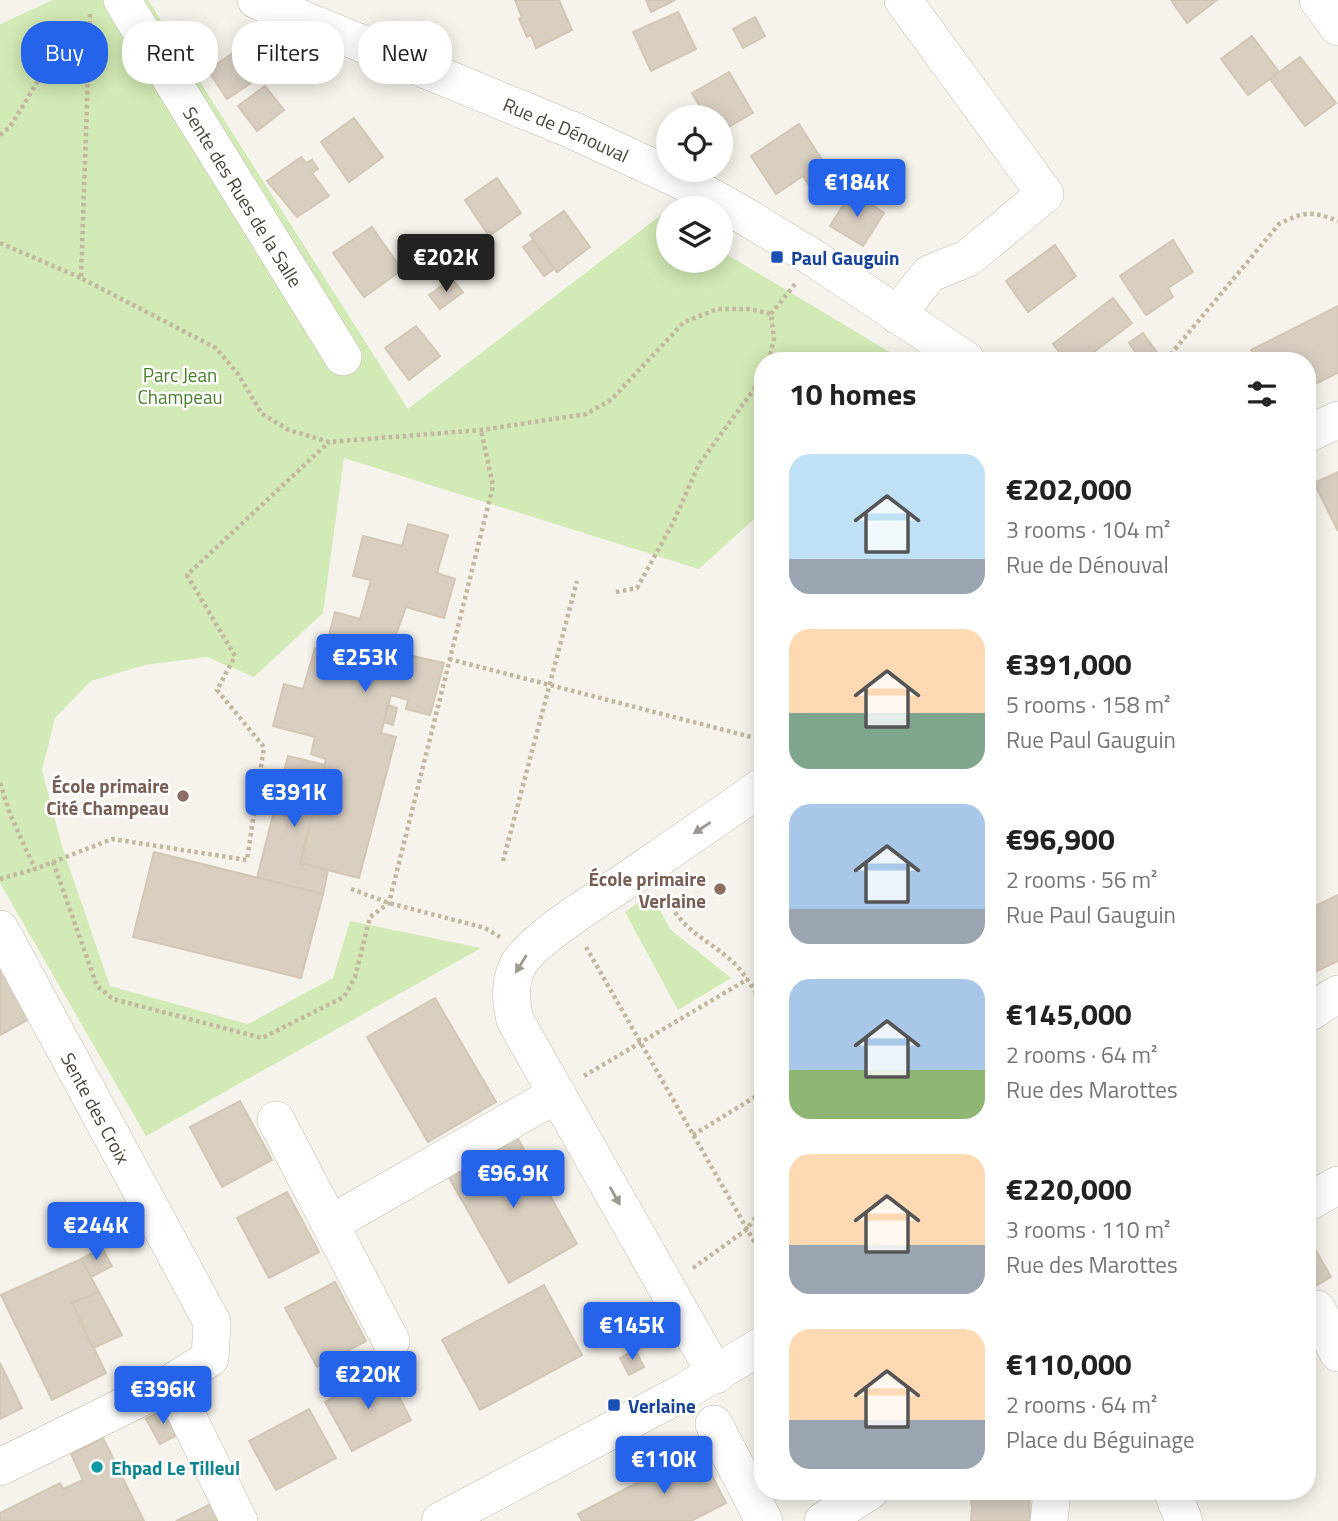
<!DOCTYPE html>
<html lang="en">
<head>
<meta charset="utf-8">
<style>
  :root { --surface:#fff; --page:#f2f2f2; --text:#222; --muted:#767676; --accent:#2563eb }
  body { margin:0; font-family:"Titillium Web",sans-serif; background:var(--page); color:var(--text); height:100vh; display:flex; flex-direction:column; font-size:26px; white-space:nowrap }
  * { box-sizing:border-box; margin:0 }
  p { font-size:23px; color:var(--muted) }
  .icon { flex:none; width:38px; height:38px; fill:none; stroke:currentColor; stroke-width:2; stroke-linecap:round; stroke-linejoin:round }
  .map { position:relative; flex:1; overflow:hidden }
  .drawer { position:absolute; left:754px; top:352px; width:562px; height:1148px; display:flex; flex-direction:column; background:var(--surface); border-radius:28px; box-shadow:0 4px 18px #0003 }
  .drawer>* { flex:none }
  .guide { position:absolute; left:21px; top:21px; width:628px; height:63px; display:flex; gap:14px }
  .buttons { position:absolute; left:656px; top:105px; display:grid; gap:14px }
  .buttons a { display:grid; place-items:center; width:77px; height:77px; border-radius:50%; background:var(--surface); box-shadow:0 4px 18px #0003; font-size:35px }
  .price { position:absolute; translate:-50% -60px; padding:0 16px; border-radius:7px; background:var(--accent); color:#fff; font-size:23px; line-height:46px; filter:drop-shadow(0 2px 4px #0008) }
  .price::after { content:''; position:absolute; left:50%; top:42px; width:21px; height:16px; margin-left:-10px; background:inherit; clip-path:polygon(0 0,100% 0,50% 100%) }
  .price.selected { background:#222; color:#fff }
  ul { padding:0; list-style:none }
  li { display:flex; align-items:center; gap:21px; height:175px; padding:0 35px }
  li span { display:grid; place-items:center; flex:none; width:196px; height:140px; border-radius:21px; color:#555 }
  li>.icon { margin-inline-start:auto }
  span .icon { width:84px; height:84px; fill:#fffc; stroke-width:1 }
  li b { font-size:30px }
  h2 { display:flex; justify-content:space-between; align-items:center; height:84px; padding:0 35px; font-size:30px }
  .pill { padding:0 24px; border-radius:28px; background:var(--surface); box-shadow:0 4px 18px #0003; font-size:24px; line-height:63px }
  .pill.selected { background:var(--accent); color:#fff }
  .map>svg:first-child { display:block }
  .green { fill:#d2eab5 }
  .building { fill:#d8cfc1; stroke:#d3c7b4; stroke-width:2 }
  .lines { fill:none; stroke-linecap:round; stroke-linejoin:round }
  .minor-casing { stroke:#c2bbae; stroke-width:38 }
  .path { stroke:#c4b79f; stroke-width:4.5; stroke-dasharray:3.5 3.5; stroke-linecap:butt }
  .minor { stroke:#fff; stroke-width:37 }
  .oneway { fill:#9c9892 }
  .transit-dot { fill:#1a4fb4; stroke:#fff; stroke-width:2.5 }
  .education-dot { fill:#8d6e63; stroke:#fff; stroke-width:2.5 }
  .culture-dot { fill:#0f9aa8; stroke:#fff; stroke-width:2.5 }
  .labels { text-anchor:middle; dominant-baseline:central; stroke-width:5; stroke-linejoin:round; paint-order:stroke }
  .street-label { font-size:19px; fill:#4b4439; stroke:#fff }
  .transit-label { font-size:19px; font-weight:bold; fill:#164399; stroke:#fff; text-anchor:start }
  .park-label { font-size:19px; fill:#4a7f2a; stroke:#fff }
  .education-label { font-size:19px; font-weight:bold; fill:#785e54; stroke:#fff; text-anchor:end }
  .culture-label { font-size:19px; font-weight:bold; fill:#0d838f; stroke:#fff; text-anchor:start }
</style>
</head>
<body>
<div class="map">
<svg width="1338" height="1521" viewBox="0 0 1338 1521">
  <rect width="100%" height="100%" fill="#f6f3ec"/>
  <!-- green -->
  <g class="green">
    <polygon points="53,0 148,0 408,409 661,215 668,219 668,261 721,261 721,251 903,360 763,360 763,511 699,569 344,458 323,613 254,677 207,657 145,665 91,681 55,718 42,771 63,849 110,986 248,1024 333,978 350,921 481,948 146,1136 0,883 0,24"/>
    <polygon points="651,894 671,930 731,978 678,1010 625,912"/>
  </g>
  <!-- building -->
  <g class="building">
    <polygon points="515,0 559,0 572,30 536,48 531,35 527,37 519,19 522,17"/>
    <polygon points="646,0 675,0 651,12"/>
    <polygon points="1171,0 1217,0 1187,23"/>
    <polygon points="678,12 696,49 651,71 633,32"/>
    <polygon points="755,17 765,36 743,48 733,29"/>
    <polygon points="1252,36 1279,72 1248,95 1221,59"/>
    <polygon points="233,53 243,68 254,60 263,75 227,99 208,70"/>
    <polygon points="1300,57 1336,103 1305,126 1270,79"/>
    <polygon points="729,72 753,113 721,131 721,117 706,117 692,93"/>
    <polygon points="265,86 284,110 257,131 238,106"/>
    <polygon points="354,118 383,157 349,182 321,142"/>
    <polygon points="799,124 833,177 813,191 803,176 776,194 751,156"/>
    <polygon points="301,157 306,163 312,160 318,169 312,173 329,196 297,217 267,181"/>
    <polygon points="497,178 521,213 489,236 465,200"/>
    <polygon points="852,191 884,213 863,246 830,226"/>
    <polygon points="564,211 590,247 557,272 530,235"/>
    <polygon points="372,227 402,270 364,297 333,253"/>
    <polygon points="533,240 554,269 544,276 523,247"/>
    <polygon points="1173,240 1193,272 1168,288 1173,297 1146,315 1120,276"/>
    <polygon points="1055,245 1076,276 1028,312 1006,281"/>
    <polygon points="452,279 463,292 440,309 429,295"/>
    <polygon points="1113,298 1132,323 1083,360 1065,360 1053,344"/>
    <polygon points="1338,306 1338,373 1307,388 1307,360 1256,360 1251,350"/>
    <polygon points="416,326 440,356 409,380 385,348"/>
    <polygon points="1143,333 1158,354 1149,360 1141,360 1129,343"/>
    <polygon points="1338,472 1338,531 1314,483"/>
    <polygon points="408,524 448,535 437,573 455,579 444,618 406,607 390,651 444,663 430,715 406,709 408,700 391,695 381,733 396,737 359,878 300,863 326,759 311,754 315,737 273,726 284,684 303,689 315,648 325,651 335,612 360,619 371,580 353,576 363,536 402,546"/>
    <polygon points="388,705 397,708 393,725 384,722"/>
    <polygon points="288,756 325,765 300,863 328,870 323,894 257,878"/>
    <polygon points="154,852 323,894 301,978 133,937"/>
    <polygon points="1338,895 1338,961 1307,976 1307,910"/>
    <polygon points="0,965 29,1019 0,1035"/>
    <polygon points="435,998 496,1102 428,1142 367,1037"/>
    <polygon points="240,1101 272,1160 222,1187 190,1127"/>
    <polygon points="517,1137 577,1244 509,1283 448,1176"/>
    <polygon points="287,1192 319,1252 269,1278 237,1218"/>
    <polygon points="1307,1235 1331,1277 1307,1291"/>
    <polygon points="102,1248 112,1266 91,1277 81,1259"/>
    <polygon points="81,1259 99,1292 72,1303 106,1373 52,1400 1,1295"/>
    <polygon points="335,1282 366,1341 317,1367 285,1308"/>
    <polygon points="544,1285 582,1355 480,1410 442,1340"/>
    <polygon points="99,1292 122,1335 93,1348 72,1303"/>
    <polygon points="635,1350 644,1367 629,1375 620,1358"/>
    <polygon points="0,1363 22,1408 0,1419"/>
    <polygon points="385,1370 411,1420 352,1451 325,1402"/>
    <polygon points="166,1408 181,1433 160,1444 146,1419"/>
    <polygon points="309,1409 336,1458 276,1490 249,1441"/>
    <polygon points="103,1438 144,1521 0,1521 0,1513 60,1483 63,1489 83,1480 71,1454"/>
    <polygon points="699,1450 726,1503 691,1521 582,1521 578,1514"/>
    <polygon points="970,1491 1029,1491 1030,1521 971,1521 972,1507"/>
    <polygon points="211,1504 220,1521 176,1521"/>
  </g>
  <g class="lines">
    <!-- minor casing -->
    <g class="minor-casing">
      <g id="minor">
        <path id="s1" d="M122,0l221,357"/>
        <path id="s2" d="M256,0l316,130 110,51 58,32 75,46 151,101"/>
        <polyline points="1318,0 1338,27"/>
        <polyline points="897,315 929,274 968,258 1045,194 903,0"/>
        <polyline points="1307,434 1338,420"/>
        <path id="s3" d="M0,929l212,393 -2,36 -39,25 -171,84"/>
        <polyline points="1307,1014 1338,994"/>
        <polyline points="276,1120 391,1341"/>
        <polyline points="1307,1203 1338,1185"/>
        <polyline points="330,1224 557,1094"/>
        <polyline points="1317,1309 1338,1353"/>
        <path d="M716,1375l-201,-355c-4,-18 -6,-35 2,-53 13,-26 78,-66 104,-83 48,-33 95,-65 142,-98"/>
        <polyline points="171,1383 239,1521"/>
        <polyline points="714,1424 764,1521"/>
        <polyline points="1172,1491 1184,1521"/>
        <polyline points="440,1521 680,1394 763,1345"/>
        <polyline points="823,1521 870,1491"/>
        <polyline points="1049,1521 1052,1491"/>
      </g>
    </g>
    <!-- path -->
    <g class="path">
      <polyline points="90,14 81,278 216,348 238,374 262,414 289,430 329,442 481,430 586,414 611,400 684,322 718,309 750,309 771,314 774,339 769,360"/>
      <polyline points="0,135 10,127 41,76 90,20"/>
      <polyline points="0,243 81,278"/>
      <polyline points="771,314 795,284"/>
      <path d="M1166,360l113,-136c26,-13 32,-13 59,-3"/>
      <polyline points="616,592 637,588 673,523 699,464 763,377"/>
      <polyline points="449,659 763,740"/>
      <polyline points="0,783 10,814 35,869 112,839 247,860 264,747 217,690 235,656 187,575 329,442"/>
      <polyline points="503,861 577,581"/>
      <polyline points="53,862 97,986 113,999 262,1038 344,997 355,977 370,917 389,903 493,486 481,430"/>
      <polyline points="0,879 35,869"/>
      <polyline points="351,889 389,903 485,928 500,937"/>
      <path d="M667,893c8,35 43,47 67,70 12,12 20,27 29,41"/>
      <polyline points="586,947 763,1257"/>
      <polyline points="584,1076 748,979"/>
      <polyline points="693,1135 763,1092"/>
      <polyline points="693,1268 746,1230 763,1208"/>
    </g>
    <!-- minor -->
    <use href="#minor" class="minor"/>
  </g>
  <!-- one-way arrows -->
  <defs><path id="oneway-solid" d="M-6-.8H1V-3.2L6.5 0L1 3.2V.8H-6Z" transform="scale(1.75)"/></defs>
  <g class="oneway">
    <use href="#oneway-solid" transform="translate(702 828) rotate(146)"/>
    <use href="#oneway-solid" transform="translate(521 964) rotate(122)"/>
    <use href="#oneway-solid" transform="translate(615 1196) rotate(61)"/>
  </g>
  <!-- markers -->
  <g class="transit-dot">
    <rect x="770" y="250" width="14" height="14" rx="3.5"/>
    <rect x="607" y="1398" width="14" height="14" rx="3.5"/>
  </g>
  <g class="education-dot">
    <circle cx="183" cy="796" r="7"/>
    <circle cx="720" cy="889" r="7"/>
  </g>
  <circle class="culture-dot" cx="97" cy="1467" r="7"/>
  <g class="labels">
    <!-- street labels -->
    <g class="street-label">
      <text stroke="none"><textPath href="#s2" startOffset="336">Rue de Dénouval</textPath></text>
      <text stroke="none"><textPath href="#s1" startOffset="231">Sente des Rues de la Salle</textPath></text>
      <text stroke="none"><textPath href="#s3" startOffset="203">Sente des Croix</textPath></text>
    </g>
    <!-- transit labels -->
    <g class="transit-label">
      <text x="791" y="257">Paul Gauguin</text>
      <text x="628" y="1405">Verlaine</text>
    </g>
    <!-- park labels -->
    <g class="park-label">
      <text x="180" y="374">Parc Jean<tspan x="180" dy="22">Champeau</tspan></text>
    </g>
    <!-- education labels -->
    <g class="education-label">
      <text x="169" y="785">École primaire<tspan x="169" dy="22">Cité Champeau</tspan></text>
      <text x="706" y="878">École primaire<tspan x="706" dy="22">Verlaine</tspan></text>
    </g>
    <!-- culture labels -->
    <g class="culture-label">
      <text x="111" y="1467">Ehpad Le Tilleul</text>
    </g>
  </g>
</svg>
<div class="buttons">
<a><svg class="icon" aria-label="locate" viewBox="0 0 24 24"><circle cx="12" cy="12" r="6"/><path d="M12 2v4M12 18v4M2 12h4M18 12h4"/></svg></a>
<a><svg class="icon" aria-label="layers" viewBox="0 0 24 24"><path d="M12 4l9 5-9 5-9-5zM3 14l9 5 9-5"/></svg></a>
</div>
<b class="price" style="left:857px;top:219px">€184K</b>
<b class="price selected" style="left:446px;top:294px">€202K</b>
<b class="price" style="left:365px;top:694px">€253K</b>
<b class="price" style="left:294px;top:829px">€391K</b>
<b class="price" style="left:513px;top:1210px">€96.9K</b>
<b class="price" style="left:96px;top:1262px">€244K</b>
<b class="price" style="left:632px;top:1362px">€145K</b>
<b class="price" style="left:368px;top:1411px">€220K</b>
<b class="price" style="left:163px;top:1426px">€396K</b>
<b class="price" style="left:664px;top:1496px">€110K</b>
<div class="guide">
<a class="pill selected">Buy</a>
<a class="pill">Rent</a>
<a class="pill">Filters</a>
<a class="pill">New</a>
</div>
<section class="drawer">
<h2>10 homes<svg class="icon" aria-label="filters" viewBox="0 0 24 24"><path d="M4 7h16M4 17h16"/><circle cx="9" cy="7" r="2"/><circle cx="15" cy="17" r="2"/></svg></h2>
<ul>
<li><span style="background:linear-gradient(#bfe0f5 75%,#9aa5b1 0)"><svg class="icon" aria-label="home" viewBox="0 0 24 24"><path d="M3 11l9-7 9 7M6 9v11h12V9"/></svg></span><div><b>€202,000</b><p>3 rooms · 104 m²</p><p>Rue de Dénouval</p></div></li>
<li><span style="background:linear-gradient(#ffd9b3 60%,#7fa58c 0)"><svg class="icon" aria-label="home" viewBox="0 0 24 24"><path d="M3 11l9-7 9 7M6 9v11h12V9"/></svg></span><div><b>€391,000</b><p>5 rooms · 158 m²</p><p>Rue Paul Gauguin</p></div></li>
<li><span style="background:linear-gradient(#a9c7e8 75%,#9aa5b1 0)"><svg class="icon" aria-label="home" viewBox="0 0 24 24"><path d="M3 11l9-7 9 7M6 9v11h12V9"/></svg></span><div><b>€96,900</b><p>2 rooms · 56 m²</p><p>Rue Paul Gauguin</p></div></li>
<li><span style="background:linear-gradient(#a9c7e8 65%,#8fb573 0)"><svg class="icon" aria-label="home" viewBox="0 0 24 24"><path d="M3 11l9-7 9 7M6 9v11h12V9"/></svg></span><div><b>€145,000</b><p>2 rooms · 64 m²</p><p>Rue des Marottes</p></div></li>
<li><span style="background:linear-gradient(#ffd9b3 65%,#9aa5b1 0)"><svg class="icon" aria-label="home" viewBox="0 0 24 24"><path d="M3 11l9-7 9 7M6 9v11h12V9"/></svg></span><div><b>€220,000</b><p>3 rooms · 110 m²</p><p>Rue des Marottes</p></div></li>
<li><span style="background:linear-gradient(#ffd9b3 65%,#9aa5b1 0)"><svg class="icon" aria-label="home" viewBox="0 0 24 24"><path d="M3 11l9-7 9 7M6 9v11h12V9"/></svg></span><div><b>€110,000</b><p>2 rooms · 64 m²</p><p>Place du Béguinage</p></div></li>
</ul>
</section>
</div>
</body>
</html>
